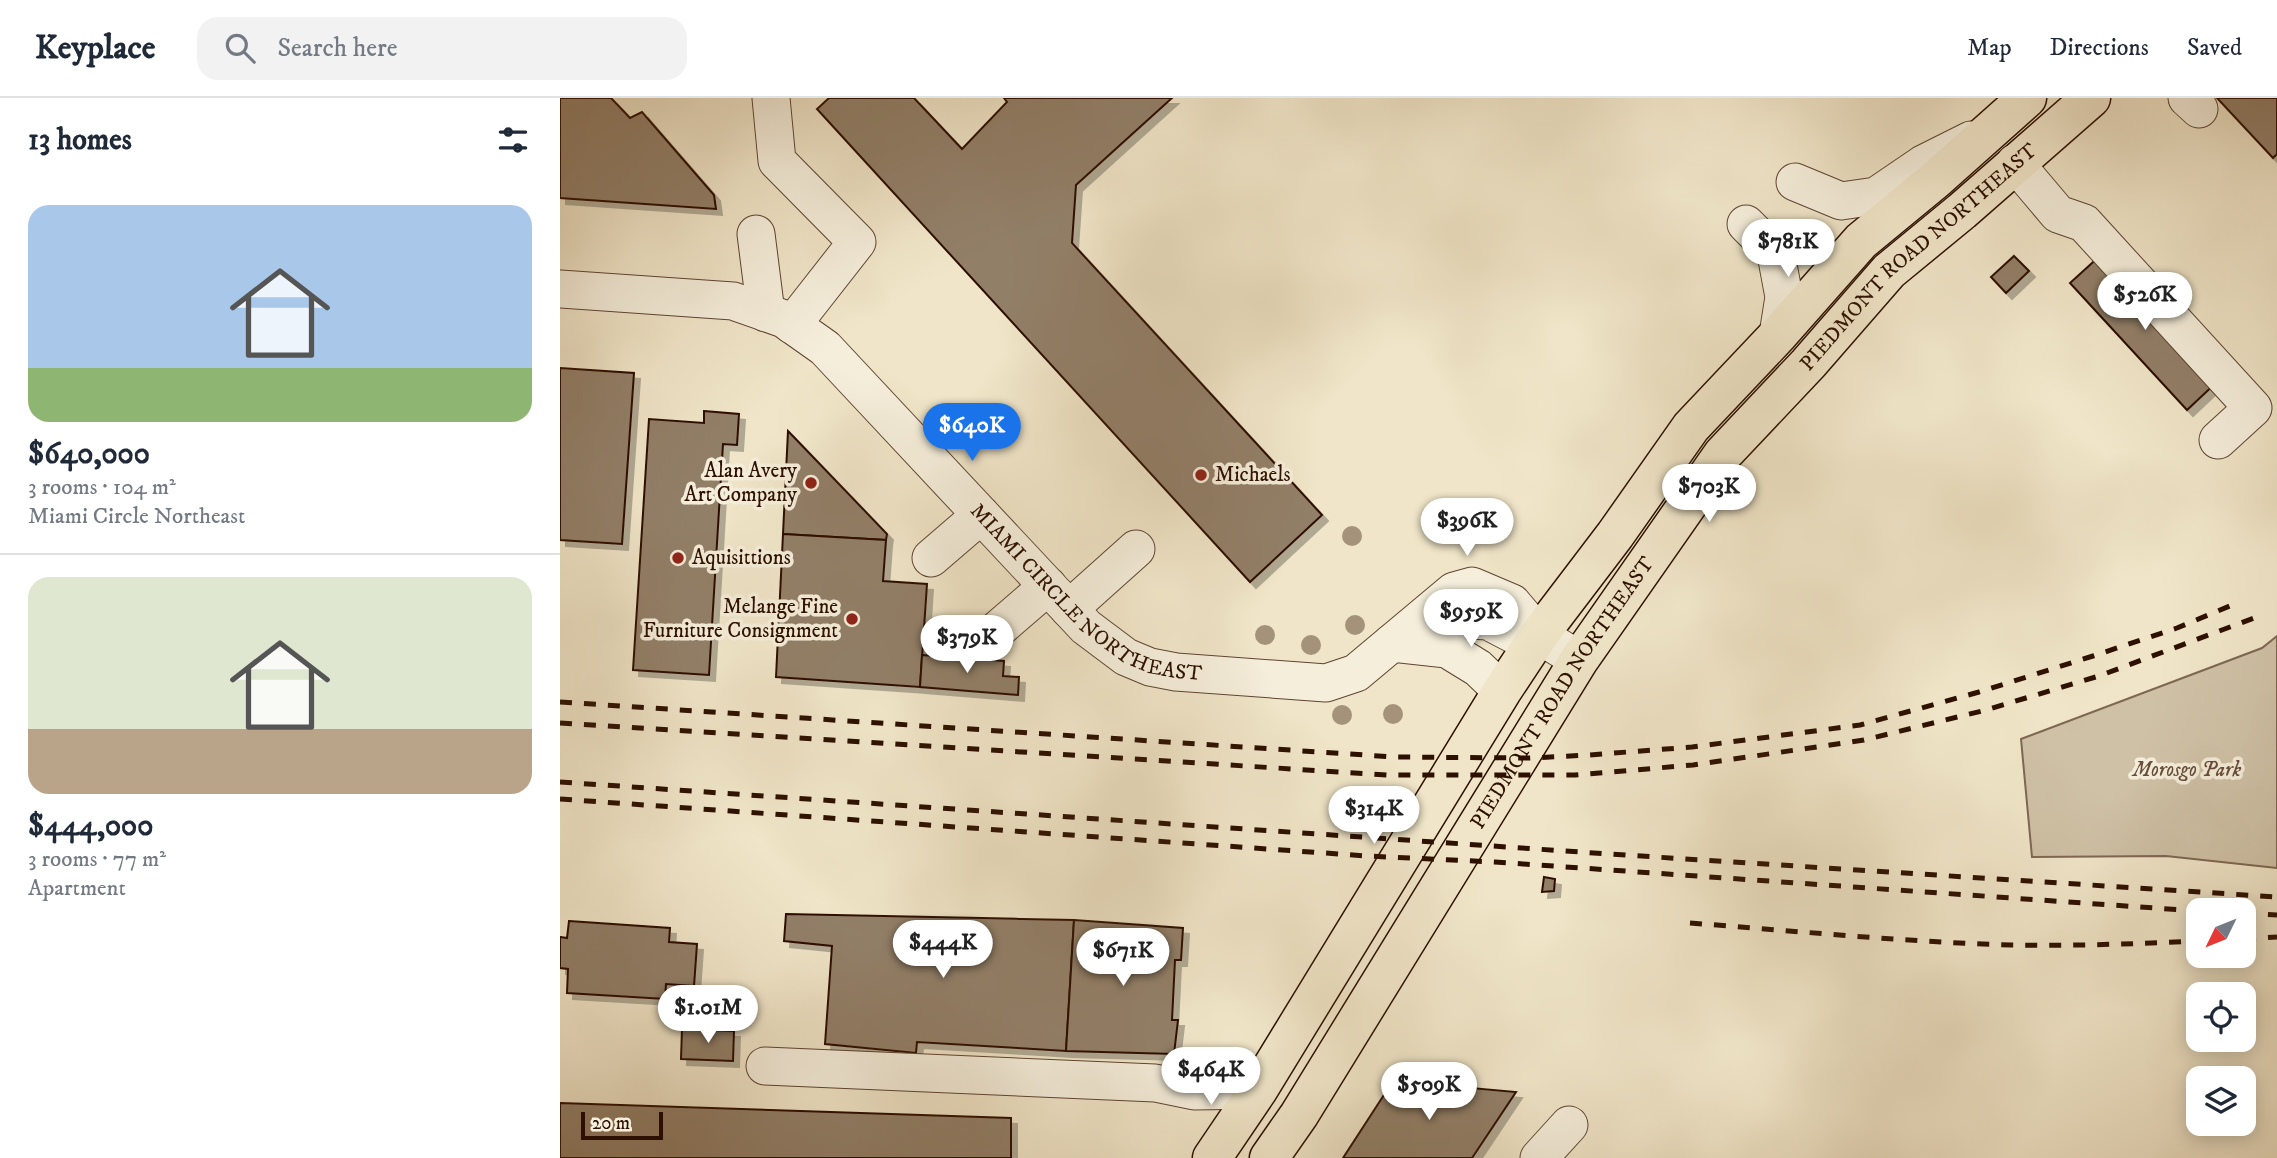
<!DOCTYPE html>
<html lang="en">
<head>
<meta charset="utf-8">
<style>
  :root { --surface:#fff; --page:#f2f2f3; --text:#1f2937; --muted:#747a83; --line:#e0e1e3; --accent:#1a73e8 }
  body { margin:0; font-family:"IM FELL DW Pica",serif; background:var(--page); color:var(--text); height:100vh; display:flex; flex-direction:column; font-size:26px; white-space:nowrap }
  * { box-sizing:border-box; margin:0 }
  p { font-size:23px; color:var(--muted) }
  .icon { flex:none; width:38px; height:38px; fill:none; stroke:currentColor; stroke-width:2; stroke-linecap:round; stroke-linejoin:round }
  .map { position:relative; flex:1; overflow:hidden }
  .panel { display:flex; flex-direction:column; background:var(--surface); width:560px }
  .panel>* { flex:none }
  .needle { width:46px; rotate:227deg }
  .fabs { position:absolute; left:1626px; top:800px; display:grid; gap:14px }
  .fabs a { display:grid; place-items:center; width:70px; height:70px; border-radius:14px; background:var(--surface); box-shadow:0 4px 18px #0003; font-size:35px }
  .scale { position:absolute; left:21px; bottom:18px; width:82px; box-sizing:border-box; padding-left:7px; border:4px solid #2d1000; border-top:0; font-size:19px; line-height:24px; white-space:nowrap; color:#2d1000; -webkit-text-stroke:5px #f5eedb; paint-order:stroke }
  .price { position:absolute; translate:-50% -60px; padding:0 16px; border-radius:24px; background:#fff; color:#222; font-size:23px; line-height:46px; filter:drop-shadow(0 2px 4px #0008) }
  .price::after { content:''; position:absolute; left:50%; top:42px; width:21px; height:16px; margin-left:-10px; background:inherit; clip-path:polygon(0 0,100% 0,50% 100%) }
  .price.on { background:var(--accent); color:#fff }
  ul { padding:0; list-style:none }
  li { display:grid; align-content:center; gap:14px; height:371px; padding:0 28px }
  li+li { border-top:2px solid var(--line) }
  li span { display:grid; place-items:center; height:217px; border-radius:21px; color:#555 }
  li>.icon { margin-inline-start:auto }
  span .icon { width:126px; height:126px; fill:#fffc; stroke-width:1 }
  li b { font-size:30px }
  h2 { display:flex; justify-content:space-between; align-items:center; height:84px; padding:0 28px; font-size:30px }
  header { display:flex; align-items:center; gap:42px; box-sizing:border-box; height:98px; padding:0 35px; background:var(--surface); border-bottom:2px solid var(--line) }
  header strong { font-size:33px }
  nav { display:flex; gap:38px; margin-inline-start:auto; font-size:24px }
  .search { width:490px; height:63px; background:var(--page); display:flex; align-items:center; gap:18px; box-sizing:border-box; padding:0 24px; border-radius:21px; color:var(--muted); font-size:26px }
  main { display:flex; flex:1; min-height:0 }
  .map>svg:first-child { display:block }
  .green { fill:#cfc1a6; stroke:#7e6853; stroke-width:2 }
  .building { fill:#927f68; stroke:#2d1000; stroke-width:2; filter:url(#shadow) }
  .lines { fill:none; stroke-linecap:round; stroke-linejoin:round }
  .minor-casing { stroke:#5e4532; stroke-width:39 }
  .major-casing { stroke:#2d1000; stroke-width:41 }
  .minor { stroke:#f5eedb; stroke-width:37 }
  .major { stroke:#f0e5c8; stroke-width:38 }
  .rail { stroke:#2d1000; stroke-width:5; stroke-dasharray:12 12; stroke-linecap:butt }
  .tree { fill:#a4927a }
  .poi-dot { fill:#8f2418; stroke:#f5eedb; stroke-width:2.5 }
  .labels { text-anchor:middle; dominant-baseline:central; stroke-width:7; stroke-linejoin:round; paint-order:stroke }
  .street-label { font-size:21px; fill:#2d1000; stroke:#f5eedb }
  .poi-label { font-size:21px; fill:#2d1000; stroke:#f5eedb; text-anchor:end }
  .park-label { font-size:21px; font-style:italic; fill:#664e3a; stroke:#f5eedb }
</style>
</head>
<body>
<header>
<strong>Keyplace</strong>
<div class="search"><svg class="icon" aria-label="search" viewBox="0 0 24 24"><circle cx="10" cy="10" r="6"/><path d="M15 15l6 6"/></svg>Search here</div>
<nav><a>Map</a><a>Directions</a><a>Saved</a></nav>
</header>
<main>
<section class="panel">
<h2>13 homes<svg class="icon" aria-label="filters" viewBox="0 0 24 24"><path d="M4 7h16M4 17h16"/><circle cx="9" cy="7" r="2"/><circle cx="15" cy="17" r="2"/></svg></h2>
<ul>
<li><span style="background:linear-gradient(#a9c7e8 75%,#8fb573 0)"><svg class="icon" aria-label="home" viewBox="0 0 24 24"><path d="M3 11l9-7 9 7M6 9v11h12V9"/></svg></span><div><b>$640,000</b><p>3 rooms · 104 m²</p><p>Miami Circle Northeast</p></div></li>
<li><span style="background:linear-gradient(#dfe7d0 70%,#b9a48a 0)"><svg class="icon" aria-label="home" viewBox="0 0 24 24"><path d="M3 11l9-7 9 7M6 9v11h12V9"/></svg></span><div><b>$444,000</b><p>3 rooms · 77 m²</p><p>Apartment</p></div></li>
</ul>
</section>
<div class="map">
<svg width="1717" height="1060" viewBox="0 0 1717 1060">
  <defs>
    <filter id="shadow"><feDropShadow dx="6" dy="6" stdDeviation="0" flood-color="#0004"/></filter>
  </defs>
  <rect width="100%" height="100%" fill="#f0e5c8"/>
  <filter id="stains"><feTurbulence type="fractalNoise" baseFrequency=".00286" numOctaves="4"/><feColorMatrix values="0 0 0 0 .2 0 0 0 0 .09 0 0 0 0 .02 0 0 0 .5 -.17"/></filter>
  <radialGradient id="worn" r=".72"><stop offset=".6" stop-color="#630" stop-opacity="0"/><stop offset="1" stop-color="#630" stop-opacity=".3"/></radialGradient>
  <!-- green -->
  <polygon class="green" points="1717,538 1717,770 1606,758 1472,759 1461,641 1702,550"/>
  <!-- building -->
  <g class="building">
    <polygon points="0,0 51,0 70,20 82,14 154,97 156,111 0,100"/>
    <polygon points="269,0 354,0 402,51 447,4 444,0 612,0 516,87 512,145 762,417 690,484 257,11"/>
    <polygon points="1657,0 1717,0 1717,56 1713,60"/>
    <polygon points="1542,156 1659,282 1627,312 1510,185"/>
    <polygon points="1454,158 1469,173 1446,195 1431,179"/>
    <polygon points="0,270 74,275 62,446 0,442"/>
    <polygon points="144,313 179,316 177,347 163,346 149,577 73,572 89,321 144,325"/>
    <polygon points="228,333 327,436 326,442 223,436"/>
    <polygon points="223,436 326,442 323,483 367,486 360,589 216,579"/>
    <polygon points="362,557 444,563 443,578 459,579 458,597 360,589"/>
    <polygon points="984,779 995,781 994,793 982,794"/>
    <polygon points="226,816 514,822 506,953 357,944 356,955 265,946 272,848 224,843"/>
    <polygon points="514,822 623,830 621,862 615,862 612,922 618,922 614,956 506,953"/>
    <polygon points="9,823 110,830 109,844 137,846 134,888 106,886 105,901 7,895 8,871 0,870 0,839 7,840"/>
    <polygon points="122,931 174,933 173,963 121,961"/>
    <polygon points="833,983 956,994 912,1060 783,1060"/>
    <polygon points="0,1005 451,1020 451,1060 0,1060"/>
  </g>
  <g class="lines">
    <!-- minor casing -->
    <g class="minor-casing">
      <g id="minor">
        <polyline points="211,0 217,63 297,144 232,227"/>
        <polyline points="1627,0 1639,11"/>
        <polyline points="1455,65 1498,116 1524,125 1693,310 1658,342"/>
        <polyline points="1235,84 1281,103 1316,98 1363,66 1411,42"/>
        <polyline points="1186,126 1216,156 1224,199 1218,237"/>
        <polyline points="196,136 206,215"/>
        <path id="s1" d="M0,191l173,12 51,18 41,29 261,279 40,30 24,10 26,5 150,11 30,-10 98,-82 18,-5 40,17 27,32 40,25"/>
        <polyline points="371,460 421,417"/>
        <polyline points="509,511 576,451"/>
        <polyline points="437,532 488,488"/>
        <polyline points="851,536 886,521 928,523 955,537 979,537"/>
        <polyline points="832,545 887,551 918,570 942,593"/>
        <polyline points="205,968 595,985 634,993 698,992"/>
        <polyline points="979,1060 1009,1027"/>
      </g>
    </g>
    <!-- major casing -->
    <g class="major-casing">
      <g id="major">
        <polyline points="652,1060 698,992 942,593 979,537 1055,437 1131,329 1218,237 1301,143 1375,82 1467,0"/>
        <path id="s2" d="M709,1060l30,-43 280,-455 144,-206 85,-90 81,-93 73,-60 129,-113"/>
      </g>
    </g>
    <!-- minor -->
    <use href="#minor" class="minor"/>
    <!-- major -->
    <use href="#major" class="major"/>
    <!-- rail -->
    <g class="rail">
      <polyline points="0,604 835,659 970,660 1029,657 1132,649 1300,627 1419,594 1533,558 1617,530 1677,505"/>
      <polyline points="0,625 828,677 1015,677 1133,667 1304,642 1426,612 1539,578 1694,520"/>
      <polyline points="0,684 1049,756 1717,799"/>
      <polyline points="0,701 807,758 935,764 1638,813"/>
      <polyline points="1684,815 1717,817"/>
      <path d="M1130,825c107,8 214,19 321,22 62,1 124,-1 187,-4"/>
      <polyline points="1684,841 1717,839"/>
    </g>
  </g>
  <!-- trees -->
  <g class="tree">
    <circle cx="792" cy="438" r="10"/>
    <circle cx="795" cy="527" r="10"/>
    <circle cx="705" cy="537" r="10"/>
    <circle cx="751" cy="547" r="10"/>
    <circle cx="833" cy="616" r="10"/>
    <circle cx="782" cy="617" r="10"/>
  </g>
  <!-- markers -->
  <g class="poi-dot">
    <circle cx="641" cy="377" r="7"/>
    <circle cx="251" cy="385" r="7"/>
    <circle cx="118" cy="460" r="7"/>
    <circle cx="292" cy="521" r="7"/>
  </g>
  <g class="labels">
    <!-- street labels -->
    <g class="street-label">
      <text stroke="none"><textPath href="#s2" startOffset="1116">PIEDMONT ROAD NORTHEAST</textPath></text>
      <text stroke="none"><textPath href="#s1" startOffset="642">MIAMI CIRCLE NORTHEAST</textPath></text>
      <text stroke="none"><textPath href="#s2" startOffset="550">PIEDMONT ROAD NORTHEAST</textPath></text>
    </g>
    <!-- poi labels -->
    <g class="poi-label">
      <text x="237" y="373">Alan Avery<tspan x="237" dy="24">Art Company</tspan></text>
      <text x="655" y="377" text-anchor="start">Michaels</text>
      <text x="132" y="460" text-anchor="start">Aquisittions</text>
      <text x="278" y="509">Melange Fine<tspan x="278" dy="24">Furniture Consignment</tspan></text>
    </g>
    <!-- park labels -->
    <g class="park-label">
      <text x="1627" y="672">Morosgo Park</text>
    </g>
  </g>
  <rect width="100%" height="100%" filter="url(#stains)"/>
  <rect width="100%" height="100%" fill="url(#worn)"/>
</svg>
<div class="fabs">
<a><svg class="needle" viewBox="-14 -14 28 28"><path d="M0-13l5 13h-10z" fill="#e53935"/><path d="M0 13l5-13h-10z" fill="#747a83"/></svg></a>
<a><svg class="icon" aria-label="locate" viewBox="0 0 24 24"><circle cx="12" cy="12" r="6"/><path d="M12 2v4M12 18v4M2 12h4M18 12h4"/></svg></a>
<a><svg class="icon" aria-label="layers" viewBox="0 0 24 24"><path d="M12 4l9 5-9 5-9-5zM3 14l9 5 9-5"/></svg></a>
</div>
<div class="scale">20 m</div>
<b class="price" style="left:1228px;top:181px">$781K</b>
<b class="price" style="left:1585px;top:234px">$526K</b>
<b class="price on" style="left:412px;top:365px">$640K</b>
<b class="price" style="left:1149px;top:426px">$703K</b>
<b class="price" style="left:907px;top:460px">$396K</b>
<b class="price" style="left:911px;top:551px">$959K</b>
<b class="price" style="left:407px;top:577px">$379K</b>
<b class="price" style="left:814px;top:748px">$314K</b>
<b class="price" style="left:383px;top:882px">$444K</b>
<b class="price" style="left:563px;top:890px">$671K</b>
<b class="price" style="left:148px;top:947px">$1.01M</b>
<b class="price" style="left:651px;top:1009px">$464K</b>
<b class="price" style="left:869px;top:1024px">$509K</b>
</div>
</main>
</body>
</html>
